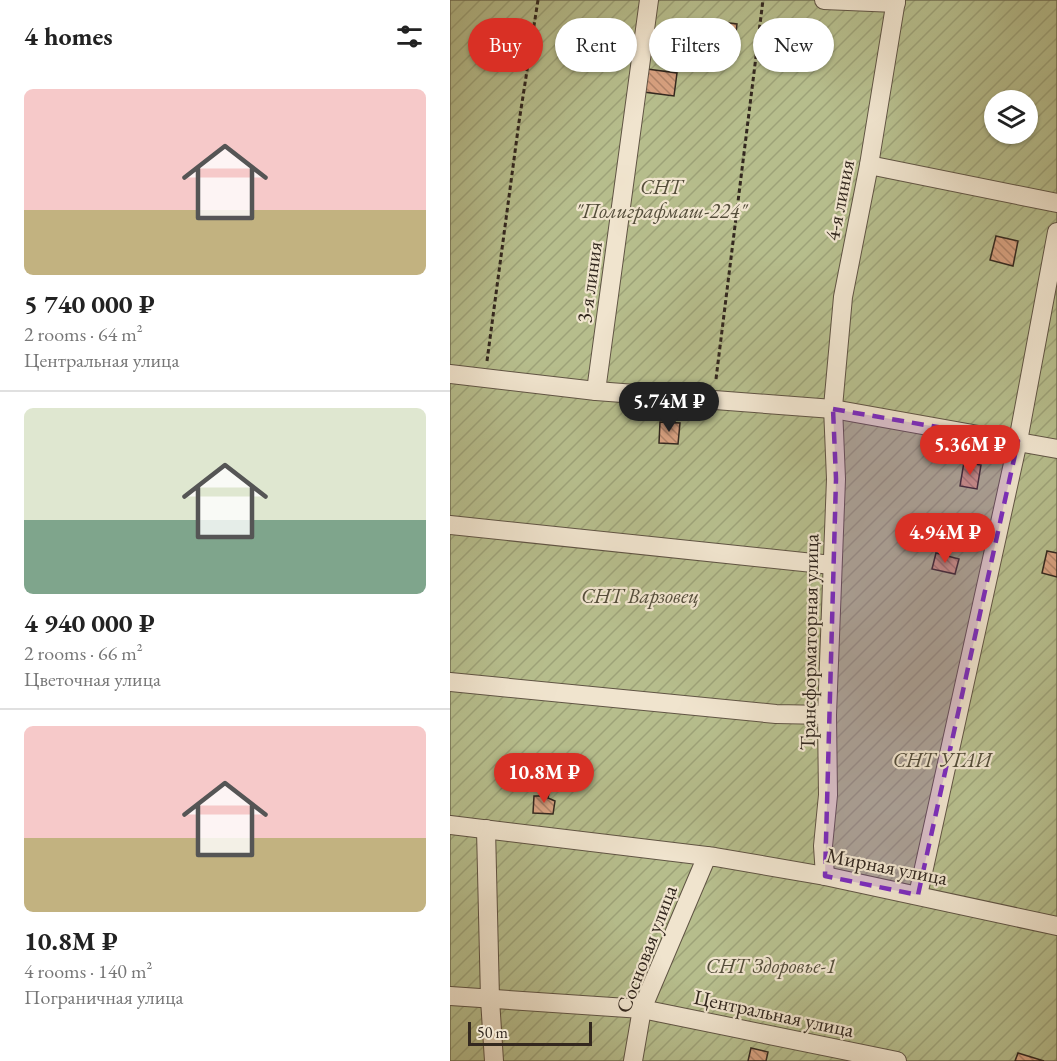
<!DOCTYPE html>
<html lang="en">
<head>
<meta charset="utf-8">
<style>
  :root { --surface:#fff; --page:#f2f2f2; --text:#222; --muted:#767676; --line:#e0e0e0; --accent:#d93025 }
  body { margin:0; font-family:"EB Garamond",serif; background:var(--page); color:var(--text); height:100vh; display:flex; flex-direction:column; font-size:22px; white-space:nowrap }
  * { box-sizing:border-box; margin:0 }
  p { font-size:20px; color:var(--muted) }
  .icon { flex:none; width:33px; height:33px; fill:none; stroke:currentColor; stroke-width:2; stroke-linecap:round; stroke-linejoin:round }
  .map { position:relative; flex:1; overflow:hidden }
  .drawer { display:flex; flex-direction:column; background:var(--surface); width:450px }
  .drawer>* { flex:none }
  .hud { position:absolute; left:18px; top:18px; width:498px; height:54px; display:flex; gap:12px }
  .fabs { position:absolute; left:534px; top:90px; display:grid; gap:12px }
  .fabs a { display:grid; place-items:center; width:54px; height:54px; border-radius:50%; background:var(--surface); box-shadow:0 2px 4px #0004; font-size:30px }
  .scale { position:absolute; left:18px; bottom:15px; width:124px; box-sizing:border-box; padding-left:6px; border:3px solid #33281f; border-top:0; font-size:16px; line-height:21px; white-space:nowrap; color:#33281f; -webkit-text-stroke:4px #f0e4ce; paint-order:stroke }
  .price { position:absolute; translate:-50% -51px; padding:0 14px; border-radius:21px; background:var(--accent); color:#fff; font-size:20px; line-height:39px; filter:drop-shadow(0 2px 3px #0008) }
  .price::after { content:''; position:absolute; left:50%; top:36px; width:18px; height:14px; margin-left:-9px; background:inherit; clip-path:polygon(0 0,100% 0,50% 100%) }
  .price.on { background:#222; color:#fff }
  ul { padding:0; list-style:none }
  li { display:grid; align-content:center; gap:12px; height:318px; padding:0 24px }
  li+li { border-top:2px solid var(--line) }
  li span { display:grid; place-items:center; height:186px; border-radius:9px; color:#555 }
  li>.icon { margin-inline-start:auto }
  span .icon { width:108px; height:108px; fill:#fffc; stroke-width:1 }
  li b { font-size:26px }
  h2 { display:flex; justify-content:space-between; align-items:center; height:72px; padding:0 24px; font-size:26px }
  .chip { padding:0 21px; border-radius:27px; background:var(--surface); box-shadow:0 2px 4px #0004; font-size:21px; line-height:54px }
  .chip.on { background:var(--accent); color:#fff }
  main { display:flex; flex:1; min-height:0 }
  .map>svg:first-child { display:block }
  .garden { fill:url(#garden-furrows); stroke:#747256; stroke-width:1.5; fill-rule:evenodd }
  .building { fill:url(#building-back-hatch); stroke:#33281f; stroke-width:1.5 }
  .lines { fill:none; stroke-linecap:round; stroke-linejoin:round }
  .minor-casing { stroke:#605444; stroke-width:20 }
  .path { stroke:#33281f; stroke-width:3; stroke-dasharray:4.5 3; stroke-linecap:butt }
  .minor { stroke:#f0e4ce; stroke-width:18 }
  .marked { fill:#7b2cbf; fill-opacity:0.2; stroke:#7b2cbf; stroke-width:4.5; stroke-dasharray:12 8; stroke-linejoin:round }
  .labels { text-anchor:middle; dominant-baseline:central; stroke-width:4.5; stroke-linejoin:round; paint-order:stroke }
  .park-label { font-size:21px; font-style:italic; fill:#544d3a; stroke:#f0e4ce }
  .street-label { font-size:21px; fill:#33281f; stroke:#f0e4ce }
</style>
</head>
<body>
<main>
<section class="drawer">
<h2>4 homes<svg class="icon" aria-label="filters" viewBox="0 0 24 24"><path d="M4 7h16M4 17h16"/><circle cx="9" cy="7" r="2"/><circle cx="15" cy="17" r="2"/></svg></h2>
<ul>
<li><span style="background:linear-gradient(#f6c9c9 65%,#c2b280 0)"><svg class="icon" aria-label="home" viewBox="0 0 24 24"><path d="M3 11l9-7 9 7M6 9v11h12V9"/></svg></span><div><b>5 740 000 ₽</b><p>2 rooms · 64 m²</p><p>Центральная улица</p></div></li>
<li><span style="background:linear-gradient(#dfe7d0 60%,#7fa58c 0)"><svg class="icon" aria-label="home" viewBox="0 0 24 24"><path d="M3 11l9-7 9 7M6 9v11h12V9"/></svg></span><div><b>4 940 000 ₽</b><p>2 rooms · 66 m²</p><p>Цветочная улица</p></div></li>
<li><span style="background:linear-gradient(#f6c9c9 60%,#c2b280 0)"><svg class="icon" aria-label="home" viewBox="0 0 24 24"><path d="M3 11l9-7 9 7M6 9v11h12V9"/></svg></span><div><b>10.8M ₽</b><p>4 rooms · 140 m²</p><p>Пограничная улица</p></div></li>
</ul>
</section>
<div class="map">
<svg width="607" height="1061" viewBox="0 0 607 1061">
  <defs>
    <pattern id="garden-furrows" width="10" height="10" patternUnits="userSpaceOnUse" patternTransform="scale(1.5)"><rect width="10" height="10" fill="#b6bd8c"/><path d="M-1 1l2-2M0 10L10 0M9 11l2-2" fill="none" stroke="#9da278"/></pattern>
    <pattern id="building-back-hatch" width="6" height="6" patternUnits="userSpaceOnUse" patternTransform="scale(1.5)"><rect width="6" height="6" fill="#d8a180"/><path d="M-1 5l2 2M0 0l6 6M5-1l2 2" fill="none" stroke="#b08368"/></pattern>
  </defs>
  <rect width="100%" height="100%" fill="#e8d6b3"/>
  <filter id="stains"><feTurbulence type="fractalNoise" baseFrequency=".00333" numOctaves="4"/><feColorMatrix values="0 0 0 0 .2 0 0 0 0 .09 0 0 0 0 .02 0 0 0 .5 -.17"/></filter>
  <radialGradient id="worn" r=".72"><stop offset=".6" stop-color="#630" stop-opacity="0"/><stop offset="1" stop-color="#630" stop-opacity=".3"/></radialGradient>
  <!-- garden -->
  <path class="garden" d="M0,0h607v1061h-607zM544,100h34v34h-34z"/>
  <!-- building -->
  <g class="building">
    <polygon points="256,20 287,24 284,51 253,48"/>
    <polygon points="197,69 227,73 224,96 194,92"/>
    <polygon points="546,236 568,241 563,266 540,260"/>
    <polygon points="210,422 230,423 228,444 209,443"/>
    <polygon points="514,462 531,465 527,489 510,486"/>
    <polygon points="597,551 607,553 607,577 592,573"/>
    <polygon points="486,553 509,559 505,574 482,569"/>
    <polygon points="91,792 99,793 98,798 105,801 103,814 83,813 84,796 90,796"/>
    <polygon points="301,1048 318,1052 316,1061 298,1061"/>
    <polygon points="568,1053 594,1061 565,1061"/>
  </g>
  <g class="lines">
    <!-- minor casing -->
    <g class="minor-casing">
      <g id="minor">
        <polyline points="374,0 446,3"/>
        <polyline points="419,165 607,203"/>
        <polyline points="0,374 146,391 383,409 607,449"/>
        <polyline points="146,391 199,0"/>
        <polyline points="0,525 382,565"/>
        <polyline points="0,682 326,714 377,715"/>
        <polyline points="0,825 265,857 375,876 607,926"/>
        <polyline points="36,829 40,999 44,1061"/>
        <polyline points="375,876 373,846 378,795 377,715 386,479 383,407 393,297 419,165 446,0"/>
        <polyline points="468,895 568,441 607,232"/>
        <polyline points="0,996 192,1009 447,1061"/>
        <polyline points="183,1061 192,1009 257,856"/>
      </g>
    </g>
    <!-- path -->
    <g class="path">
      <polyline points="37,361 69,122 88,0"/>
      <polyline points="266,379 313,0"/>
    </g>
    <!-- minor -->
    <use href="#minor" class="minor"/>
  </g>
  <!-- marked area -->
  <path class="marked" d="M383,409l185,32 -100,454 -93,-19 11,-397z"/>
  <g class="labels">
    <!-- park labels -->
    <g class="park-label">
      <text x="211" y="186">СНТ<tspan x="211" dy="24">"Полиграфмаш-224"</tspan></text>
      <text x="190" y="595">СНТ Варзовец</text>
      <text x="492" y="759">СНТ УГАИ</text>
      <text x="321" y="965">СНТ Здоровье-1</text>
    </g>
    <!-- street labels -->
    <g class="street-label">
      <text transform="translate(389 200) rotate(-79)">4-я линия</text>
      <text transform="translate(139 282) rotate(-82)">3-я линия</text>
      <text transform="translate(359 642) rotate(-89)">Трансформаторная улица</text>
      <text transform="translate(437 866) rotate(11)">Мирная улица</text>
      <text transform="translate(196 949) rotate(-69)">Сосновая улица</text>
      <text transform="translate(324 1013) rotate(12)">Центральная улица</text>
    </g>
  </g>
  <rect width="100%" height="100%" filter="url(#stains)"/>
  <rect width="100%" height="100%" fill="url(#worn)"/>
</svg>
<div class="fabs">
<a><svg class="icon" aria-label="layers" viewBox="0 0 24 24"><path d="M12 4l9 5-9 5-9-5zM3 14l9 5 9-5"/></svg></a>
</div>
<div class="scale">50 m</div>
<b class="price on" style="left:219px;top:433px">5.74M ₽</b>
<b class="price" style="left:520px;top:476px">5.36M ₽</b>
<b class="price" style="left:495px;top:564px">4.94M ₽</b>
<b class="price" style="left:94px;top:804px">10.8M ₽</b>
<div class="hud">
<a class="chip on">Buy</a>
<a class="chip">Rent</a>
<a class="chip">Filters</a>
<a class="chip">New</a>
</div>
</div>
</main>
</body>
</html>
